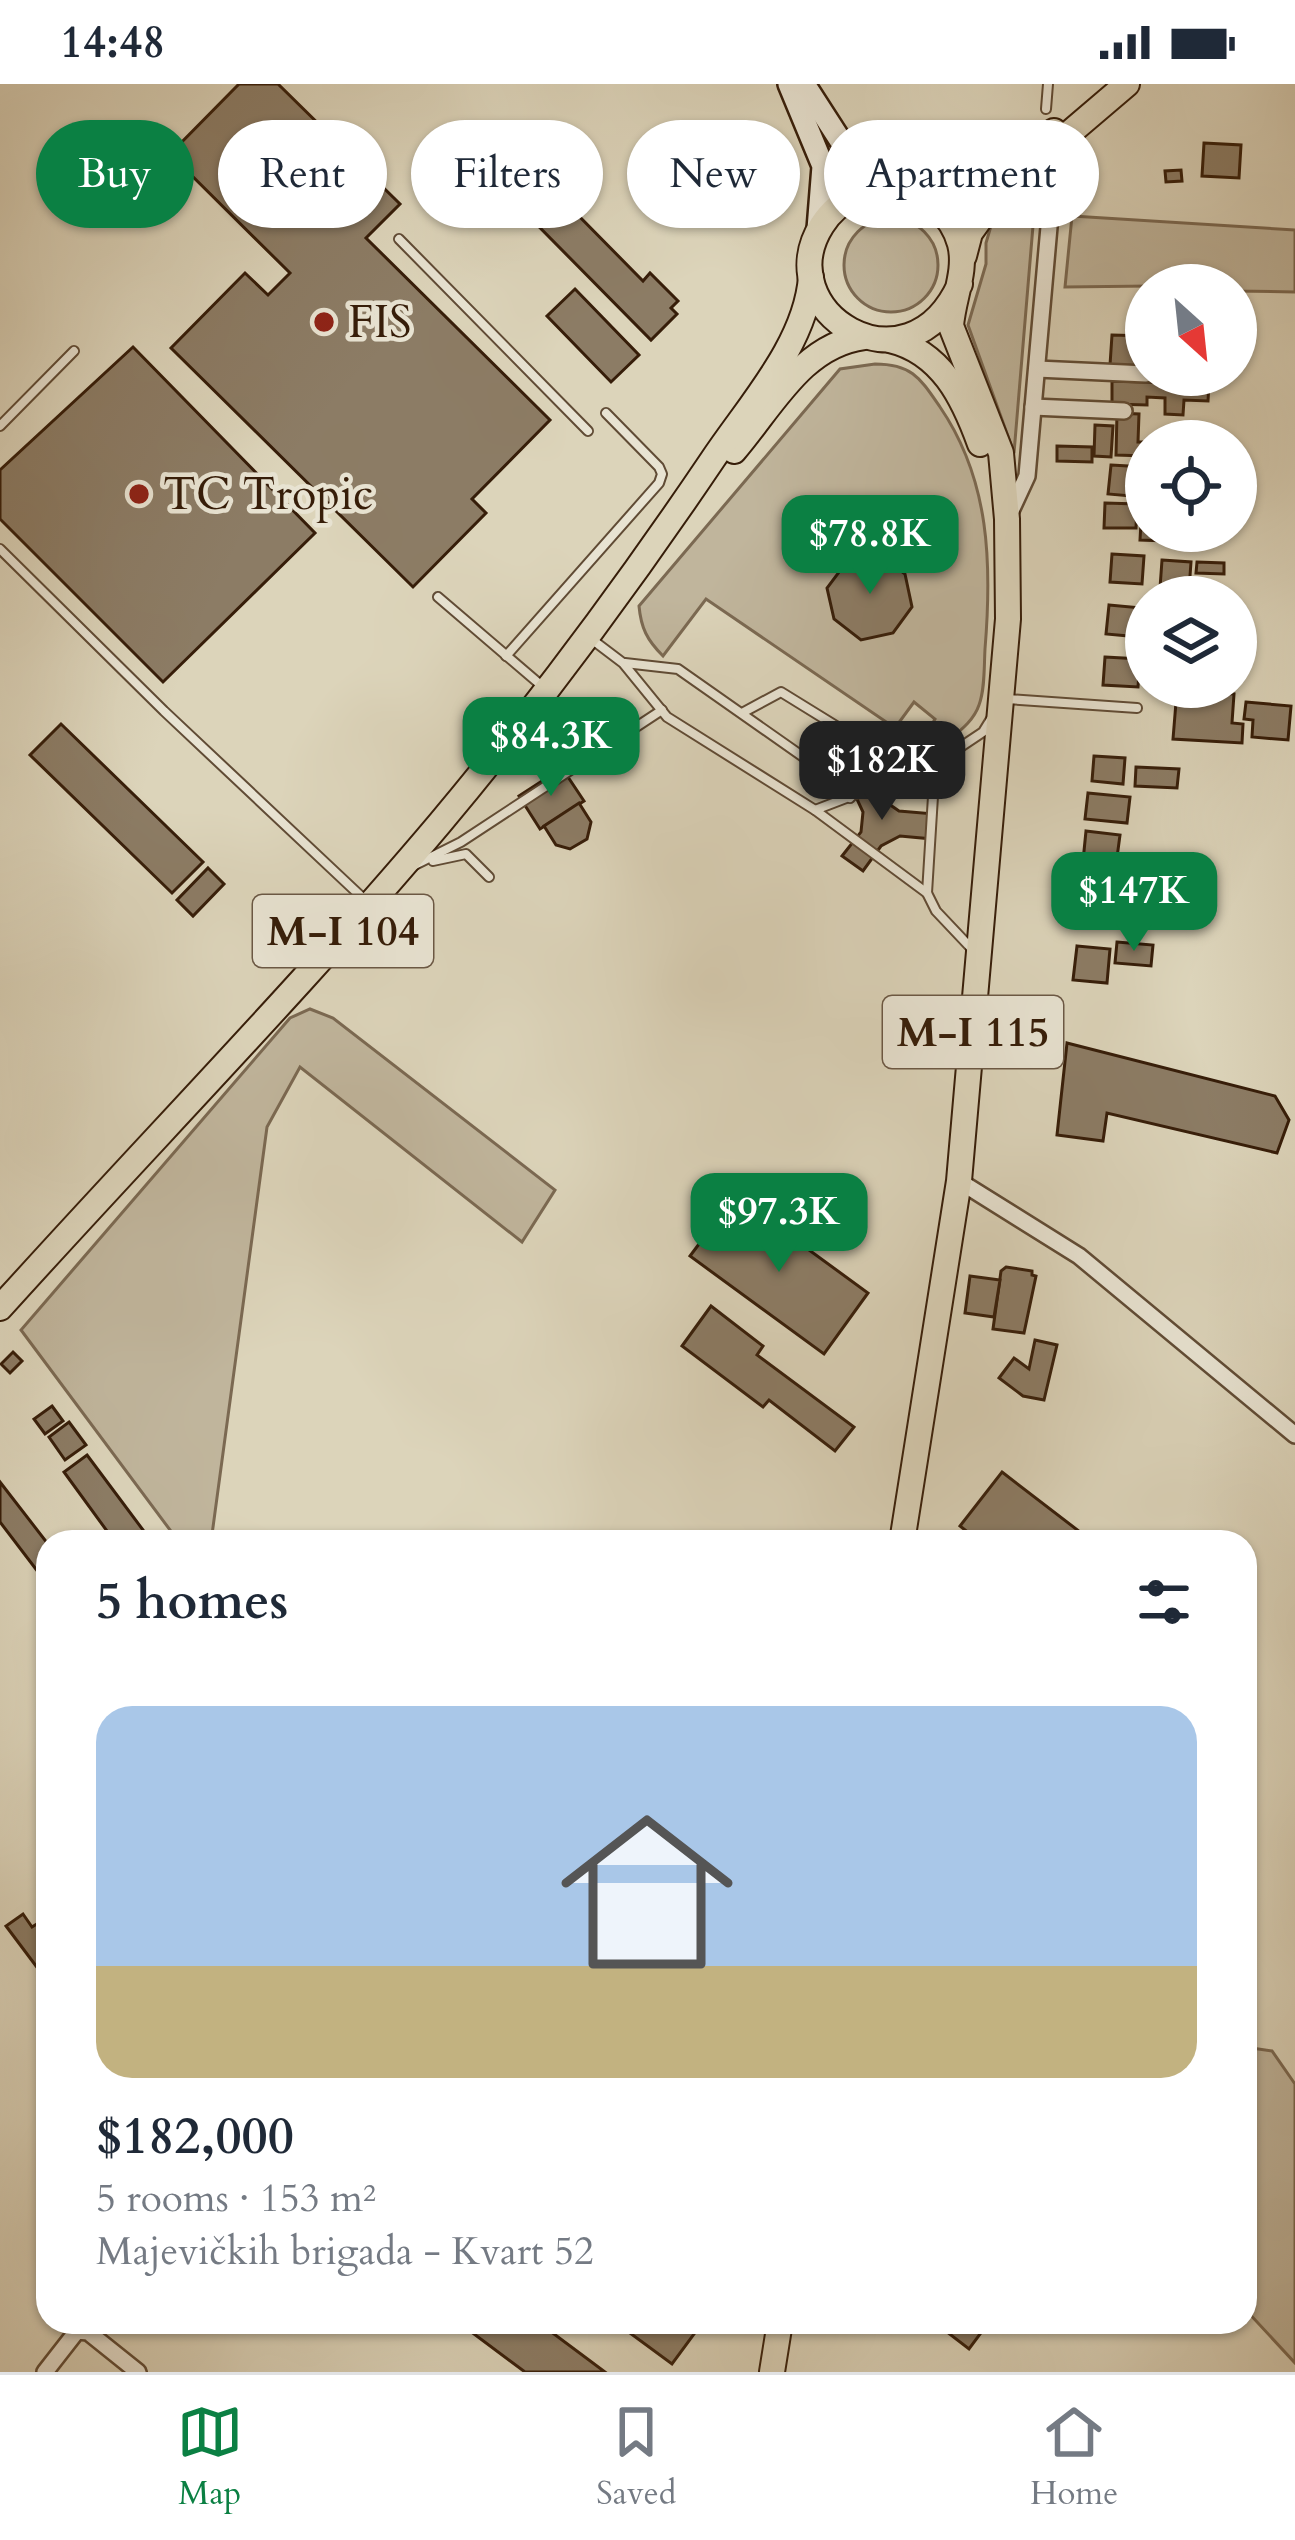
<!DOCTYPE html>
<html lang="en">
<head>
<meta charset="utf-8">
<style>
  :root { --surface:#fff; --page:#f6f6f7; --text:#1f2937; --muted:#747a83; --line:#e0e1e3; --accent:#0b8043 }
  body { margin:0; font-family:Cardo,serif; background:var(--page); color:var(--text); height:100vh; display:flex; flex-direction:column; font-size:45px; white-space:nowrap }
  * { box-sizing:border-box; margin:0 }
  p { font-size:39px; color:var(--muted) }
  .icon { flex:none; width:66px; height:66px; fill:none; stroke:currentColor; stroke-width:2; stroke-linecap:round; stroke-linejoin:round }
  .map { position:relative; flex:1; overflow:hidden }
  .details { position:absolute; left:36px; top:1446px; width:1221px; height:804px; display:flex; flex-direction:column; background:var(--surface); border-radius:36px; box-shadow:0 3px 9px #0004 }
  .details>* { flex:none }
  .hud { position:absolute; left:36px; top:36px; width:1224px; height:108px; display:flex; gap:24px }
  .needle { width:78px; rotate:153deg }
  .tools { position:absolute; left:1125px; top:180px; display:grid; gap:24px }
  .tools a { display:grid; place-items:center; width:132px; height:132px; border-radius:50%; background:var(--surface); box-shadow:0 3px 9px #0004; font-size:60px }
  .price { position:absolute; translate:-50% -102px; padding:0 27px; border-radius:24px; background:var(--accent); color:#fff; font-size:39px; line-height:78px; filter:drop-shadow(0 3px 6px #0008) }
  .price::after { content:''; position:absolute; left:50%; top:72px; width:36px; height:27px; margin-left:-18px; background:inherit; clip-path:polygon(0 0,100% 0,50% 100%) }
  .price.active { background:#222; color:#fff }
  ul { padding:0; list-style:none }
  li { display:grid; align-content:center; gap:24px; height:636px; padding:0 60px }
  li+li { border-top:3px solid var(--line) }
  li span { display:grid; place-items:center; height:372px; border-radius:36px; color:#555 }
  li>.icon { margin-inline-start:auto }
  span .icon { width:216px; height:216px; fill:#fffc; stroke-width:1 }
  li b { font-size:51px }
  h2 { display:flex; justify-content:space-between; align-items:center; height:144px; padding:0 60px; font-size:51px }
  .tag { padding:0 42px; border-radius:54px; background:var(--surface); box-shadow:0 3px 9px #0004; font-size:42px; line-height:108px }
  .tag.active { background:var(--accent); color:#fff }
  .status { display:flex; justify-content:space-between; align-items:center; height:84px; padding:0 60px; background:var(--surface); direction:ltr }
  .status svg { height:33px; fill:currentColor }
  .tabs { display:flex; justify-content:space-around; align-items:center; height:168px; border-top:3px solid var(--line); background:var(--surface); font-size:33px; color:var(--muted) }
  .tabs a { display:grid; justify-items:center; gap:6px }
  .tabs .active { color:var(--accent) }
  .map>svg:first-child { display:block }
  .green { fill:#c0b59c; stroke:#7b6952; stroke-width:3 }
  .building { fill:#8c7c65; stroke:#361d09; stroke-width:3 }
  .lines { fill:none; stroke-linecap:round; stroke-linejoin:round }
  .service-casing { stroke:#604b35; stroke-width:12 }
  .minor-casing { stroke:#604b35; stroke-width:20 }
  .secondary-casing { stroke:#361d09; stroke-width:26 }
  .primary-casing { stroke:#361d09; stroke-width:28 }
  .service { stroke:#e8e3d2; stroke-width:8 }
  .minor { stroke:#e8e3d2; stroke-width:15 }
  .secondary { stroke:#e8e3d2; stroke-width:21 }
  .primary { stroke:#dcd4ba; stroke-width:24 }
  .poi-dot { fill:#8f2418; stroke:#e8e3d2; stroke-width:4.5 }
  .labels { text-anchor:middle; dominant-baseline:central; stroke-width:9; stroke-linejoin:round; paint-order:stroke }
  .shield { fill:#e8e3d2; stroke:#6b5845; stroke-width:3 }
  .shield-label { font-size:42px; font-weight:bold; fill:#361d09 }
  .poi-label { font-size:45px; fill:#361d09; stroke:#e8e3d2; text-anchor:start }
</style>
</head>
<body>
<div class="status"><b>14:48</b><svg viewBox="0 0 49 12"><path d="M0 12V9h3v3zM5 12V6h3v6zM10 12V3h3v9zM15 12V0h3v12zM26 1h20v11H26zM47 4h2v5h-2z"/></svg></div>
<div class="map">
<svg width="1295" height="2288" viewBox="0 0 1295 2288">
  <rect width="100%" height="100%" fill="#dcd4ba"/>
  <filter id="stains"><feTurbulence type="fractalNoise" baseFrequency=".00167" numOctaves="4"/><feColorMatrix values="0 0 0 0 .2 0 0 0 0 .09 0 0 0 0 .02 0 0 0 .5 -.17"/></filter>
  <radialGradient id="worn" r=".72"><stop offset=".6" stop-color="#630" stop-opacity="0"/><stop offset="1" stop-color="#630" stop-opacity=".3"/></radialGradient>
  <!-- green -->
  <g class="green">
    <polygon points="1034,99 1034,130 1014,369 968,241 986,180 986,159 993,135"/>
    <polygon points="1072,132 1295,146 1295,208 1236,207 1236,201 1065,203"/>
    <circle cx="891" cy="181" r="47"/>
    <path d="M875,280c37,0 45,14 65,43 50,73 52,157 45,242 -1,18 0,40 -6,56 -5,15 -18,25 -30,35l-18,-14 4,-7 -21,-17 -19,26 -189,-129 -43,57c-16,-16 -22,-28 -24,-50l201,-237z"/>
    <polygon points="310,925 333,934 555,1106 522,1158 300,983 267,1043 211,1458 179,1458 21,1246 290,934"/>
    <polygon points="1245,1963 1272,1967 1295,2000 1295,2279 1245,2225"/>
  </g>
  <!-- building -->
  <g class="building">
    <polygon points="239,0 278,0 400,120 366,154 550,336 472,415 486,429 413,503 171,264 245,189 268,211 290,189 170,70"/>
    <polygon points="490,42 643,197 650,189 678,217 671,224 677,230 651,256 464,67"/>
    <polygon points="1204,59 1241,61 1239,94 1202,92"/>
    <polygon points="1181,86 1182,97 1166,98 1165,87"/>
    <polygon points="575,205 639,271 611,298 547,232"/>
    <polygon points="1112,251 1146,252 1145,283 1110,281"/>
    <polygon points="133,263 315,449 163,598 0,435 0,386"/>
    <polygon points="1112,297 1209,300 1208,317 1184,316 1183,331 1165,330 1165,314 1147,313 1147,321 1112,320"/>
    <polygon points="1117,329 1139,330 1138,358 1146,358 1146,372 1116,371"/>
    <polygon points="1095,341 1113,342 1111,373 1094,372"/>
    <polygon points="1057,362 1092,363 1092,378 1057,377"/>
    <polygon points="1111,381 1145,383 1142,413 1108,410"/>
    <polygon points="1105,419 1137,420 1136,444 1104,444"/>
    <polygon points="1142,421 1146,422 1146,447 1167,447 1166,457 1140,456"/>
    <polygon points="879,470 905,490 912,523 893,549 861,556 834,535 827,504 848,476"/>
    <polygon points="1112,470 1144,472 1142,500 1110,498"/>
    <polygon points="1162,476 1191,478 1189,506 1160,504"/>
    <polygon points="1197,478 1224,479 1224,490 1196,489"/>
    <polygon points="1109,521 1142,524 1140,553 1106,550"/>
    <polygon points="1105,573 1140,575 1138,603 1103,601"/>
    <polygon points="1177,606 1234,610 1232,639 1243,640 1242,659 1173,655"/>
    <polygon points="1246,618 1291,622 1288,656 1252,653 1253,636 1244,635"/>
    <polygon points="61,640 203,778 172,809 30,671"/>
    <polygon points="1094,672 1125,674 1123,700 1092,697"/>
    <polygon points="1136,683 1179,685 1177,704 1135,702"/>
    <polygon points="562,684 584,717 540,745 519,712"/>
    <polygon points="873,688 886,718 899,727 935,730 933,755 900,752 881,762 863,787 842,772 861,748 863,728 849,698"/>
    <polygon points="1088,709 1130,713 1127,739 1085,735"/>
    <polygon points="579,719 591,738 587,755 570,765 556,761 544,742"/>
    <polygon points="1086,747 1120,751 1116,781 1083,777"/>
    <polygon points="208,784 224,800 193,832 177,816"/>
    <polygon points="1130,785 1157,788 1154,815 1127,812"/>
    <polygon points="1082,787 1120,791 1117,820 1079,816"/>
    <polygon points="1117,858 1153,861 1151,882 1115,879"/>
    <polygon points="1077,862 1110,865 1107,899 1073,896"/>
    <polygon points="1067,959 1275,1012 1289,1036 1277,1069 1107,1029 1103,1057 1057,1051"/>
    <polygon points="735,1112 868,1209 824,1270 690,1172"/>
    <polygon points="1006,1183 1032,1187 1032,1191 1036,1192 1024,1249 993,1245 1001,1187"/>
    <polygon points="970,1192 1000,1196 994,1233 965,1229"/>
    <polygon points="711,1222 763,1262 757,1271 854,1343 835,1367 769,1316 763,1323 682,1262"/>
    <polygon points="1035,1256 1057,1261 1044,1316 1023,1312 999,1294 1014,1274 1029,1285"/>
    <polygon points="13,1268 22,1277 10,1289 1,1280"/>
    <polygon points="52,1322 63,1337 45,1350 34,1335"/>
    <polygon points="69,1338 86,1361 65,1376 49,1353"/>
    <polygon points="87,1371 152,1458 115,1458 64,1388"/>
    <polygon points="1002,1388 1093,1458 980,1458 960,1442"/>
    <polygon points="0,1398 48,1460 48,1501 0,1438"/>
    <polygon points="23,1830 32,1843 48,1833 48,1898 6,1842"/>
    <polygon points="458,2238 538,2238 605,2288 525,2288"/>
    <polygon points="615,2238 694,2238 700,2242 672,2280"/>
    <polygon points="934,2238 989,2238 969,2265"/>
  </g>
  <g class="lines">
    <!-- service casing -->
    <g class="service-casing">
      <g id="service">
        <polyline points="1046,25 1048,0"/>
        <polyline points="399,155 588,347"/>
        <polyline points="0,342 74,267"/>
        <polyline points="0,465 164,627 367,818"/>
        <polyline points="438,513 542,602"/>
        <polyline points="590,554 623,579 667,633 815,726"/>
        <polyline points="506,572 659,399 662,390 659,383 606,329"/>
        <polyline points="625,579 678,585 829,691 850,714"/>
        <polyline points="1007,615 1137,624"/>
        <polyline points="742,629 781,608 909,687"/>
        <polyline points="433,777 466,770 489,793"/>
        <polyline points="415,781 461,758 662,626"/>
        <polyline points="927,809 815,726 935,680"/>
        <polyline points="971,864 936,827 927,809 935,680 983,648 991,635"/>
      </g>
    </g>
    <!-- minor casing -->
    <g class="minor-casing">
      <g id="minor">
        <polyline points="1037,285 1146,290"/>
        <polyline points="1033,323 1124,327"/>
        <polyline points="1009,431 1027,392 1052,109"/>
        <polyline points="959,1097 1079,1172 1295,1351"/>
        <polyline points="45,2288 77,2247 88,2248 138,2288"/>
      </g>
    </g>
    <!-- secondary casing -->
    <g class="secondary-casing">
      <g id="secondary">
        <polyline points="789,0 823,82 818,145"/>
        <polyline points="804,0 853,76 885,104"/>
      </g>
    </g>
    <!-- primary casing -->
    <g class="primary-casing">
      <g id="primary">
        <polyline points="917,110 946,111 968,104 1054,47"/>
        <polyline points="964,172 970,149 998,110 1127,0"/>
        <path d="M890,256c51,12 73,57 90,104"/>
        <path d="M734,367c38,-44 68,-106 130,-114"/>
        <path d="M0,1224c146,-162 300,-319 440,-485 98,-117 188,-238 273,-364 36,-54 93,-115 98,-182"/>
        <path d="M902,1458l57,-361 49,-562 -1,-100 -6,-66 -50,-127c2,-28 16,-55 9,-82 -18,-64 -104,-73 -138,-19 -55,86 86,175 138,59"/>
        <polyline points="772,2288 780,2238"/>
      </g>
    </g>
    <!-- service -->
    <use href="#service" class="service"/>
    <!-- minor -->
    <use href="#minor" class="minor"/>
    <!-- secondary -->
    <use href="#secondary" class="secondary"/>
    <!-- primary -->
    <use href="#primary" class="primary"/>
  </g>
  <!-- markers -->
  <g class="poi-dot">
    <circle cx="324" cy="238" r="12"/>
    <circle cx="139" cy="410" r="12"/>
  </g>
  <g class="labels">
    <!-- shield labels -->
    <g class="shield">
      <rect x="253" y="811" width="180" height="72" rx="9"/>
      <rect x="883" y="912" width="180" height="72" rx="9"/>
    </g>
    <g class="shield-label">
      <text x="343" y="847">M-I 104</text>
      <text x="973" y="948">M-I 115</text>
    </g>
    <!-- poi labels -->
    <g class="poi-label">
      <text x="348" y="238">FIS</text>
      <text x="163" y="410">TC Tropic</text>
    </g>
  </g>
  <rect width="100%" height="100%" filter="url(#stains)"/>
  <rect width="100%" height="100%" fill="url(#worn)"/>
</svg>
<div class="tools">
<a><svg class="needle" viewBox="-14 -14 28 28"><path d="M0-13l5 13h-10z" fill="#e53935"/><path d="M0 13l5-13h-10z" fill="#747a83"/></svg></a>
<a><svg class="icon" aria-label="locate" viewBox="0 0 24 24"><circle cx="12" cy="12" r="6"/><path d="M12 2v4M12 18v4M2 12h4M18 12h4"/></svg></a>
<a><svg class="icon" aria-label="layers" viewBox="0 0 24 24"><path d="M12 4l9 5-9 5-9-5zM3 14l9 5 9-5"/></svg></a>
</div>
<b class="price" style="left:870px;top:513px">$78.8K</b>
<b class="price" style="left:551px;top:715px">$84.3K</b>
<b class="price active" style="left:882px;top:739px">$182K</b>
<b class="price" style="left:1134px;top:870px">$147K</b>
<b class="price" style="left:779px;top:1191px">$97.3K</b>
<div class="hud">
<a class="tag active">Buy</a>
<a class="tag">Rent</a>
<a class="tag">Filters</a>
<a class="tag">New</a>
<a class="tag">Apartment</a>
</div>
<section class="details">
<h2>5 homes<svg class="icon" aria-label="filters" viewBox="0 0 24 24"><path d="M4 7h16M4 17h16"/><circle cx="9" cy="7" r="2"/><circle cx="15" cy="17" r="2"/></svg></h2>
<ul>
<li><span style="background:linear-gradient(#a9c7e8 70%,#c2b280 0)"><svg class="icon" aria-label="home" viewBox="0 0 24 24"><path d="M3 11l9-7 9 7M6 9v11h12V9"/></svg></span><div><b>$182,000</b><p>5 rooms · 153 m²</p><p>Majevičkih brigada - Kvart 52</p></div></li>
</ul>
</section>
</div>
<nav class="tabs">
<a class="active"><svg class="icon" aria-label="map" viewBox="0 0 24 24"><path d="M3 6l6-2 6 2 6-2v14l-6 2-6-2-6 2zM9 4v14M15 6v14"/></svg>Map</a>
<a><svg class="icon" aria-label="saved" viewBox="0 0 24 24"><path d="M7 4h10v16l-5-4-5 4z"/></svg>Saved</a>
<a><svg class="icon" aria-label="home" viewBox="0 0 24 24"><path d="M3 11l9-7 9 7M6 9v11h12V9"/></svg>Home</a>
</nav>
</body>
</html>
